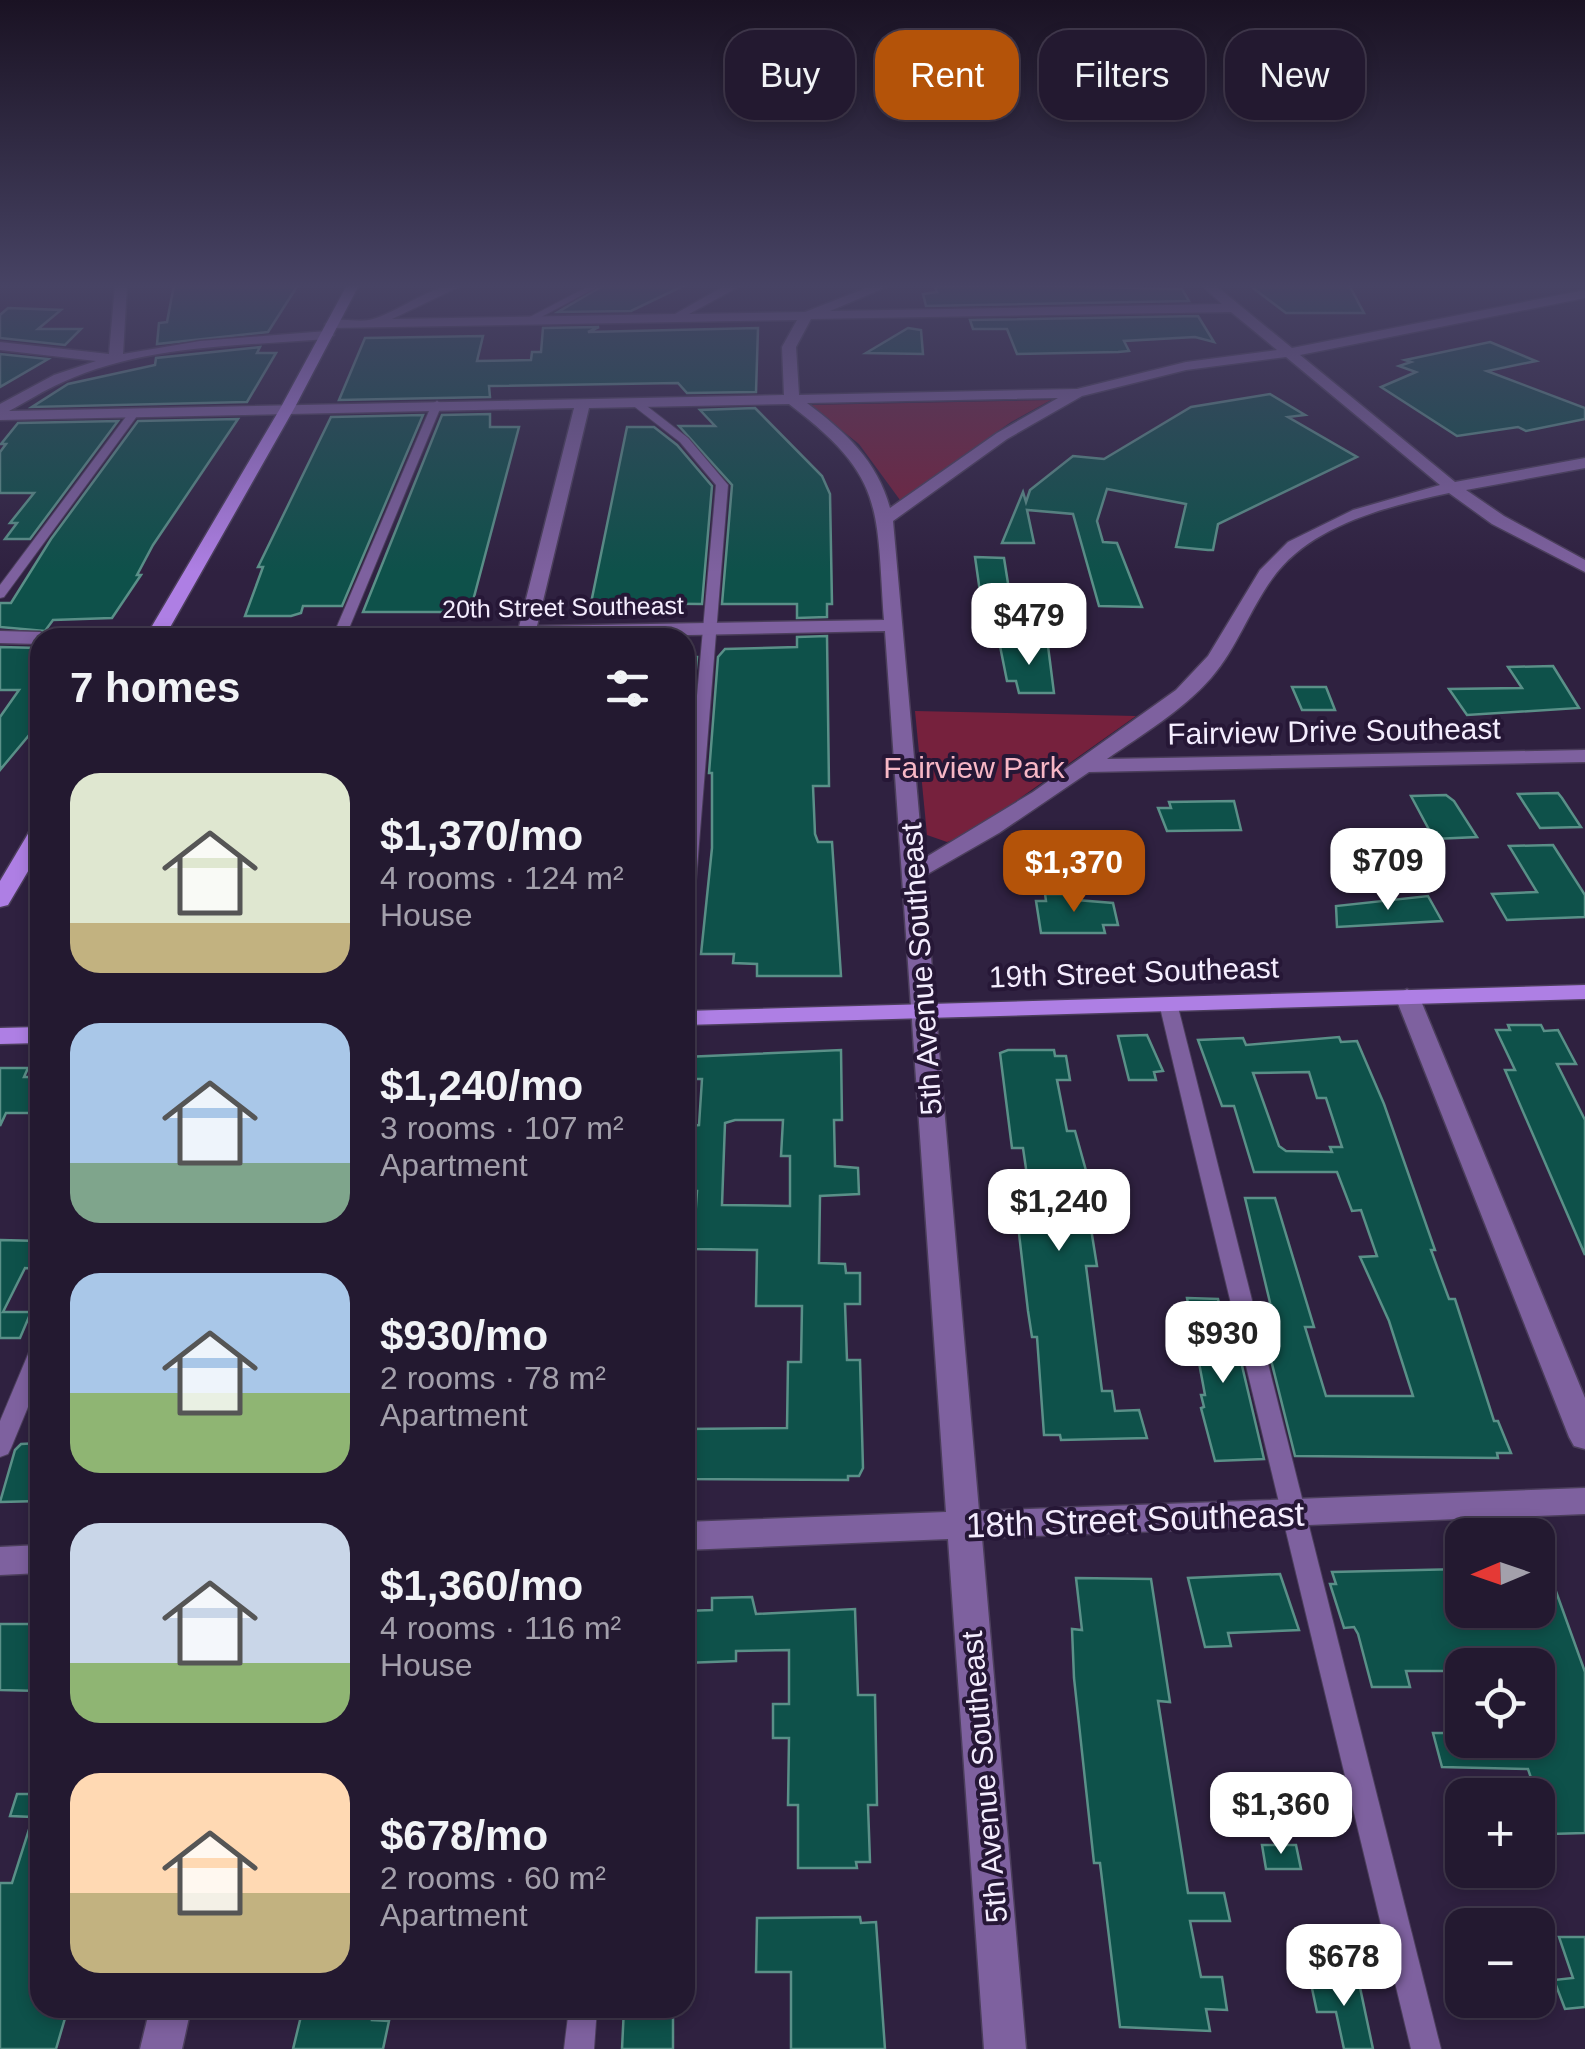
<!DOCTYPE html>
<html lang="en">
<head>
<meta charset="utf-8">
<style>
  :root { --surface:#231930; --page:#2f263c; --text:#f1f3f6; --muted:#a3a0ab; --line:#40384c; --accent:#b45309 }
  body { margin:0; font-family:Arial,sans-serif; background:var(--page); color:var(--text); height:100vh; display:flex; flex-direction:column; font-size:38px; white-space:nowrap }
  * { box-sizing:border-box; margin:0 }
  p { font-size:32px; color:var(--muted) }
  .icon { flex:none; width:55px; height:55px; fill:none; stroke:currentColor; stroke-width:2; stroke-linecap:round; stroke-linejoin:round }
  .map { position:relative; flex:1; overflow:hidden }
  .drawer { position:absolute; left:30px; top:628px; width:665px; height:1390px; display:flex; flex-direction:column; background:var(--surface); border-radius:30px; box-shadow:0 5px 15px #0003,0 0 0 2px var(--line) }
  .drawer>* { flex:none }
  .top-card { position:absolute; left:725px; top:30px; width:710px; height:90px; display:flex; gap:20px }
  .needle { width:65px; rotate:268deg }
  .fabs { position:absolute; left:1445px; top:1518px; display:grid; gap:20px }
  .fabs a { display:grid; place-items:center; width:110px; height:110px; border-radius:20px; background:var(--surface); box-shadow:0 5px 15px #0003,0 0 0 2px var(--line); font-size:50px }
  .price { position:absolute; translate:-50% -85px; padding:0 22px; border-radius:20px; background:#fff; color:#222; font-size:32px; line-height:65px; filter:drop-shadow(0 2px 5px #0008) }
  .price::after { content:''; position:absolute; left:50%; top:60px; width:30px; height:22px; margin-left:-15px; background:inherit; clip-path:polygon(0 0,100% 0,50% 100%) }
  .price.on { background:var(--accent); color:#fff }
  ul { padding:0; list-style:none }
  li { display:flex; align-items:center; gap:30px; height:250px; padding:0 40px }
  li span { display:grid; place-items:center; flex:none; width:280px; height:200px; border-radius:30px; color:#555 }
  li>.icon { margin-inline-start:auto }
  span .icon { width:120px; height:120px; fill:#fffc; stroke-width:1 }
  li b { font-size:42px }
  h2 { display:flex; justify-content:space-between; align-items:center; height:120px; padding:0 40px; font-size:42px }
  .tag { padding:0 35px; border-radius:30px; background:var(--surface); box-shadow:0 5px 15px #0003,0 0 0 2px var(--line); font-size:35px; line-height:90px }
  .tag.on { background:var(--accent); color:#fff }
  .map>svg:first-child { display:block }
  .green { fill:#76213d }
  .building { fill:#0e514a; stroke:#5a9088; stroke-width:2.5; fill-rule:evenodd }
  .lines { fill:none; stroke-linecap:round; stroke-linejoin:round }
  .lane-casing { stroke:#4b3e5b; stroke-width:2 }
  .street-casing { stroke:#4b3e5b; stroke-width:3 }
  .secondary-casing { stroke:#4b3e5b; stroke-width:3 }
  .lane { fill:#7e619f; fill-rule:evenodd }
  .street { fill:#7e619f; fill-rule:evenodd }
  .secondary { fill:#ae7fe4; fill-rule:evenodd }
  .labels { text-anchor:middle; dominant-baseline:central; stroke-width:8; stroke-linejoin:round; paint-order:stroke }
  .far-street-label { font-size:25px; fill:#f4edfe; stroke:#261736 }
  .street-label { font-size:30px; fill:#f4edfe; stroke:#261736 }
  .park-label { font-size:30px; fill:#f7b7c5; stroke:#261736 }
  .near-street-label { font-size:35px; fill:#f4edfe; stroke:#261736 }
</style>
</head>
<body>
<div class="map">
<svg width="1585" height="2049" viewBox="0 0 1585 2049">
  <rect width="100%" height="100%" fill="#2f2140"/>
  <!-- green -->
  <g class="green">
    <polygon points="1051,400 1011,422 900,500 859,444 810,405"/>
    <polygon points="915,711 1136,716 968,835 947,842 927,835"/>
  </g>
  <!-- building -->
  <g class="building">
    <polygon points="174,285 298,285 268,332 157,344 159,323 167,322"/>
    <polygon points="604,285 685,285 631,311 558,312"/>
    <polygon points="1001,285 1182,289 1189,301 926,306 923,294 937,292 935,287"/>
    <polygon points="1249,285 1349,285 1364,313 1286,313"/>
    <polygon points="8,308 61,310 38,329 81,329 65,345 0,338 0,315"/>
    <polygon points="1198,316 1214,342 1195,337 1124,341 1129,351 1118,352 1017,354 1007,329 973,329 970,320"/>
    <polygon points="599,327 588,332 758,328 756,392 687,393 678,383 489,386 490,397 339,400 365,338 483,336 477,361 531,360 532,352 541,352 543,328"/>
    <polygon points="908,328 921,330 923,354 866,353"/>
    <polygon points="1490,342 1536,361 1487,371 1585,408 1585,419 1526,431 1518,427 1457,436 1381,387 1416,372 1399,366 1411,362 1405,360"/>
    <polygon points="260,347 257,353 276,353 247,402 32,407 68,384 155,365 156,358"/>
    <polygon points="0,354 48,359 0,387"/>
    <polygon points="1270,394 1305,415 1288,417 1357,457 1218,524 1213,550 1208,550 1176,547 1186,504 1107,489 1097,521 1103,542 1117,543 1142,607 1099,606 1073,514 1027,510 1034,543 1002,543 1023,492 1026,502 1030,490 1073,456 1104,459 1191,407"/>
    <polygon points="755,408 822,476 830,494 832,604 827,604 827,617 797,618 797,604 722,604 732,485 679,426 715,426 700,410"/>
    <polygon points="490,414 490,427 519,427 470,612 363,612 442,415"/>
    <polygon points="423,415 342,606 303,606 301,613 291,616 245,616 263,567 258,567 331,417"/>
    <polygon points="238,419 153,545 137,575 141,575 112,618 53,620 45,631 0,627 0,603 11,603 51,539 138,421"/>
    <polygon points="118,421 30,539 5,539 17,523 10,523 34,493 0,493 0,452 6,444 1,444 18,423"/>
    <polygon points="627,427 654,427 677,445 712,486 702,604 591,603"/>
    <polygon points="975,557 1004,558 1016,634 986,634"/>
    <polygon points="827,636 829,786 813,786 815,834 818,842 832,842 841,976 757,976 757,964 733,963 734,954 701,954 712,848 712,773 709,773 718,657 725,649 797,647 797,637"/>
    <polygon points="1000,646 1048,646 1054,693 1019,693 1016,681 1007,681"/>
    <polygon points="0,647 40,648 40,722 0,770 0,717 19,690 0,690"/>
    <polygon points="685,657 697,657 689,743 685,743"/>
    <polygon points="1553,666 1579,708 1467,715 1449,689 1522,688 1508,667"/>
    <polygon points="1292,687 1326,687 1335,710 1302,710"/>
    <polygon points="1558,793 1562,798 1581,827 1540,828 1518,794"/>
    <polygon points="1446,795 1454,801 1477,837 1434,839 1411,796"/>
    <polygon points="1234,801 1241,830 1167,831 1158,808 1171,808 1169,802"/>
    <polygon points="1553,845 1585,895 1585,917 1507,920 1492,894 1537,892 1509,846"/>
    <polygon points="1045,894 1076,894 1077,900 1113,903 1118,925 1103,925 1105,933 1041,933 1036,901 1046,901"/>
    <polygon points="1428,896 1442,921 1337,927 1336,906"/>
    <polygon points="1508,1025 1541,1025 1544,1031 1558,1030 1576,1064 1557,1064 1585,1120 1585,1255 1505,1070 1515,1070 1496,1030 1510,1030"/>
    <polygon points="1147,1035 1163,1071 1154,1072 1156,1080 1129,1080 1118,1036"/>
    <path d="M1339,1037l2,5 16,-1 27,63 51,146h-4l18,49h6l39,122h4l13,32h-14l1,5 -203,-2 -30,-120h13l-33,-138h30l39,129h-9l21,69h87l-24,-75 -29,-64 17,-1 -16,-46 -9,1 -15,-39h-83l-20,-66h-12l-24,-66 45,-2 3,7zM1309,1072l8,26h9l16,49h-12l2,5 -46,-1 -7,-5 -26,-73z"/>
    <path d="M841,1050l1,70h-8l1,46 23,2 1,26 -39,2 -1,67 26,1 1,9h14v31h-15l2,56h13l3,108 -4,8h-11v4l-163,-1v-50l102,-1 1,-66h13l1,-56h-46l1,-56 -64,-1 4,-58h-10l2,-65 10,-1 3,-46h-17v-22zM735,1120h48l-2,36h9v50l-68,-1 3,-82z"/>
    <polygon points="1008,1050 1054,1050 1055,1056 1066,1056 1070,1080 1057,1080 1067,1131 1075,1131 1090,1185 1084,1185 1097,1266 1086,1266 1102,1391 1112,1391 1115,1411 1139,1410 1147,1438 1061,1440 1060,1435 1044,1435 1037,1337 1032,1337 1028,1311 1015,1199 1030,1196 1023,1148 1012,1148 1000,1053"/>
    <polygon points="0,1068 28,1068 24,1077 40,1077 40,1113 6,1113 0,1126"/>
    <polygon points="0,1240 40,1241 40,1269 25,1268 3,1312 31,1312 20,1338 0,1338"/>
    <polygon points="1187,1298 1218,1299 1226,1334 1235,1336 1264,1459 1215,1461 1201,1408 1204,1407 1201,1395 1205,1395"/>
    <polygon points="40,1443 40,1501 0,1502 15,1450 21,1444"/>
    <polygon points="1540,1547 1585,1672 1585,1833 1550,1834 1528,1769 1442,1767 1433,1733 1462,1733 1462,1740 1538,1740 1538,1665 1462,1665 1462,1671 1406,1671 1410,1687 1372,1687 1358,1634 1354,1627 1344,1628 1330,1584 1336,1584 1332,1572 1462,1569 1462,1610 1538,1610"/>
    <polygon points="1280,1574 1299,1630 1228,1633 1231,1646 1205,1647 1188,1578"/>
    <polygon points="1076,1578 1151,1579 1170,1702 1158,1701 1188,1893 1224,1893 1230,1921 1190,1921 1201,1977 1222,1977 1227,2010 1206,2009 1210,2031 1120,2027 1100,1863 1094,1863 1074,1678 1072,1629 1082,1630"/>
    <polygon points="752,1597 756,1614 855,1609 858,1695 875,1695 877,1805 868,1805 870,1862 856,1862 857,1868 798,1868 798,1805 788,1805 789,1738 773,1738 773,1704 789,1704 789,1650 736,1651 736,1661 685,1663 685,1611 712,1610 712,1598"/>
    <polygon points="0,1624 40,1624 40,1691 0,1690"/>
    <polygon points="17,1794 40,1794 40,2008 68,2008 56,2049 0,2049 0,1883 12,1883 33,1817 10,1816"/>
    <polygon points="1262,1845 1296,1845 1301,1869 1266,1869"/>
    <polygon points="860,1917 861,1923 876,1922 885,2049 791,2049 791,1972 756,1972 757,1918"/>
    <polygon points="1559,1937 1585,1937 1585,2007 1565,2009 1554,1980 1573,1978"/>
    <polygon points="1358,1978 1373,2049 1344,2049 1336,2012 1317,2012 1310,1979"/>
    <polygon points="303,2008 374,2008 372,2020 389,2021 383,2049 293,2049"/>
    <polygon points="624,2008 673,2008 673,2049 622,2049"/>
  </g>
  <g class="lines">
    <!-- lane casing -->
    <g class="lane-casing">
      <g id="lane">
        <polygon points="591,285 601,285 530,323 522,321"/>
        <polygon points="631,400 639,400 688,438 728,485 693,918 685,923 685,829 716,485 680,442 631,404"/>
        <polygon points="437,401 442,404 345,638 332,638 432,404"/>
        <polygon points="131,410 140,412 4,597 0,598 0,585"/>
        <polygon points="1168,998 1177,1003 1441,2049 1411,2049 1190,1134 1159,1003"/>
        <polygon points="40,1344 40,1378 11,1448 8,1454 0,1457 0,1421 29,1352 32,1346"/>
        <polygon points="569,2008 597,2008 594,2049 564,2049"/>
      </g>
    </g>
    <!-- street casing -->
    <g class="street-casing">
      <g id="street">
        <path d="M115,285h12l-4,69 77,-13 127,-10 7,4 -7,4c-87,7 -184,6 -264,43 -19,8 -37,20 -54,29l775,-16 -2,-48 15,-27 -465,8 -7,-4c15,-9 32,0 48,-5 30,-9 57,-35 90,-34l-71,34 283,-5 51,-29h16l-53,29 116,-2 69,-27h17l-61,26 392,-7 -21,-19h14l77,63 293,-58v8l-285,57 155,127 130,-24v10l-119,22 38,26 81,44v12l-93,-48 -43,-31c-61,13 -139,32 -177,86 -23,32 -35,69 -61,99 -29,33 -68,56 -104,81l478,-9v12l-496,10 -90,61 -75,43 55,635 606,-23v26l-603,24 44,511h-42l-36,-510 -263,11v-28l261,-10 -61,-881 -345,7h-317l9,-6 287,-5 55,-219 -574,12v-16l54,-29 42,-14 -96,-11v-8l109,12zM1231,312l46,38 -91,12 -109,27 -278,6 -3,-48 15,-28zM1286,357l154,128 -87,25 -65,32 -28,28 -52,86 -32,34 -143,102 -110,67 -30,-338 114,-82 75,-43 104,-26zM1058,398l-61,35 -107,75c-13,-48 -45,-76 -83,-105zM789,404c96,73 87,102 95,216l-347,6 52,-218z"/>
        <polygon points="0,631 40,632 49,638 40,638 40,644 0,643"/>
        <polygon points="1407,989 1419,996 1585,1398 1585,1449 1574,1446 1569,1437 1395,996"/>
        <polygon points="40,1545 40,1573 0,1575 0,1547"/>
        <polygon points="150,2008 191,2008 182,2049 140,2049"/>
      </g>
    </g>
    <!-- secondary casing -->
    <g class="secondary-casing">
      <g id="secondary">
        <polygon points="347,285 359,285 295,407 164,638 145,638 281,407"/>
        <polygon points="40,825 40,851 8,905 0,907 0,881 32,827"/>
        <polygon points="1585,985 1585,999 685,1025 685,1011"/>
        <polygon points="40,1027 40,1043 0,1044 0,1028"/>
      </g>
    </g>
    <!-- lane -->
    <use href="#lane" class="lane"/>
    <!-- street -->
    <use href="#street" class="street"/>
    <!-- secondary -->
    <use href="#secondary" class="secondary"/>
  </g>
  <!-- sky -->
  <linearGradient id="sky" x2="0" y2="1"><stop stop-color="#1a1223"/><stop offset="0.5" stop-color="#474364"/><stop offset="1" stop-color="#474364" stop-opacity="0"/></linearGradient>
  <rect width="1585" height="572" fill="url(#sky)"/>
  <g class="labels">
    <!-- far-street labels -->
    <g class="far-street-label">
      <text transform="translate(563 607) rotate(-1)">20th Street Southeast</text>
    </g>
    <!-- street labels -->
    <g class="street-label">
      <text transform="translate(1334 731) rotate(-1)">Fairview Drive Southeast</text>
      <text transform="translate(921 969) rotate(-94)">5th Avenue Southeast</text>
      <text transform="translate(1134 972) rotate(-2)">19th Street Southeast</text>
      <text transform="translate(984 1777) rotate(-95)">5th Avenue Southeast</text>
    </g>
    <!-- park labels -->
    <g class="park-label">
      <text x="974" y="767">Fairview Park</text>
    </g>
    <!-- near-street labels -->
    <g class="near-street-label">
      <text transform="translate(1135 1519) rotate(-2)">18th Street Southeast</text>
    </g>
  </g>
</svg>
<div class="fabs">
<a><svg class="needle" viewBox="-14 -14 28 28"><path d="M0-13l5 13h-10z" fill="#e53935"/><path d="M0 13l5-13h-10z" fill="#a3a0ab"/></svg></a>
<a><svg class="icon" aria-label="locate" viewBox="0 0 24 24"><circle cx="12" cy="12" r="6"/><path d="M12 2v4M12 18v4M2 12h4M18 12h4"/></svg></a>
<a>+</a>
<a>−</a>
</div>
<b class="price" style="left:1029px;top:668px">$479</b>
<b class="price" style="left:1388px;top:913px">$709</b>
<b class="price on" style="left:1074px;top:915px">$1,370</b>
<b class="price" style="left:1059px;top:1254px">$1,240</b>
<b class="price" style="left:1223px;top:1386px">$930</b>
<b class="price" style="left:1281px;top:1857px">$1,360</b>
<b class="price" style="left:1344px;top:2009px">$678</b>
<div class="top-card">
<a class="tag">Buy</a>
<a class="tag on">Rent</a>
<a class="tag">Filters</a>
<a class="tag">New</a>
</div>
<section class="drawer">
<h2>7 homes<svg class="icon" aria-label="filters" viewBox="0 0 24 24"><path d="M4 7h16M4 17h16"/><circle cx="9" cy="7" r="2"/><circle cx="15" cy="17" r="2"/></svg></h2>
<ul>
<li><span style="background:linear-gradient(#dfe7d0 75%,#c2b280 0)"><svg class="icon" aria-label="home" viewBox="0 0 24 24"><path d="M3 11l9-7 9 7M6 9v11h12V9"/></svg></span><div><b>$1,370/mo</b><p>4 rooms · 124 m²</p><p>House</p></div></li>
<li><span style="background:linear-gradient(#a9c7e8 70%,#7fa58c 0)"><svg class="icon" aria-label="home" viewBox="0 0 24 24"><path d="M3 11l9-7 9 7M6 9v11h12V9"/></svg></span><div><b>$1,240/mo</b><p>3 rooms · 107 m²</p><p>Apartment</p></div></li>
<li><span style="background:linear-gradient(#a9c7e8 60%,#8fb573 0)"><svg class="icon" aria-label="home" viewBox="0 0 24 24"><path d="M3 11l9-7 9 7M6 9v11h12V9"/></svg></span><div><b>$930/mo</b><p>2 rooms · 78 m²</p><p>Apartment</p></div></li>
<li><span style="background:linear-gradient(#c9d6e8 70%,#8fb573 0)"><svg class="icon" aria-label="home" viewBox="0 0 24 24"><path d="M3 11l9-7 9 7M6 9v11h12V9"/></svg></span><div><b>$1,360/mo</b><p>4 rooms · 116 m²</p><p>House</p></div></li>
<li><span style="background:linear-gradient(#ffd9b3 60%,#c2b280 0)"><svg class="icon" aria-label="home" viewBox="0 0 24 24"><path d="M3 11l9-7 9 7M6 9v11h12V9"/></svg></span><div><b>$678/mo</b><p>2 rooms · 60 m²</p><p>Apartment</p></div></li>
</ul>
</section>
</div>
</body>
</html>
